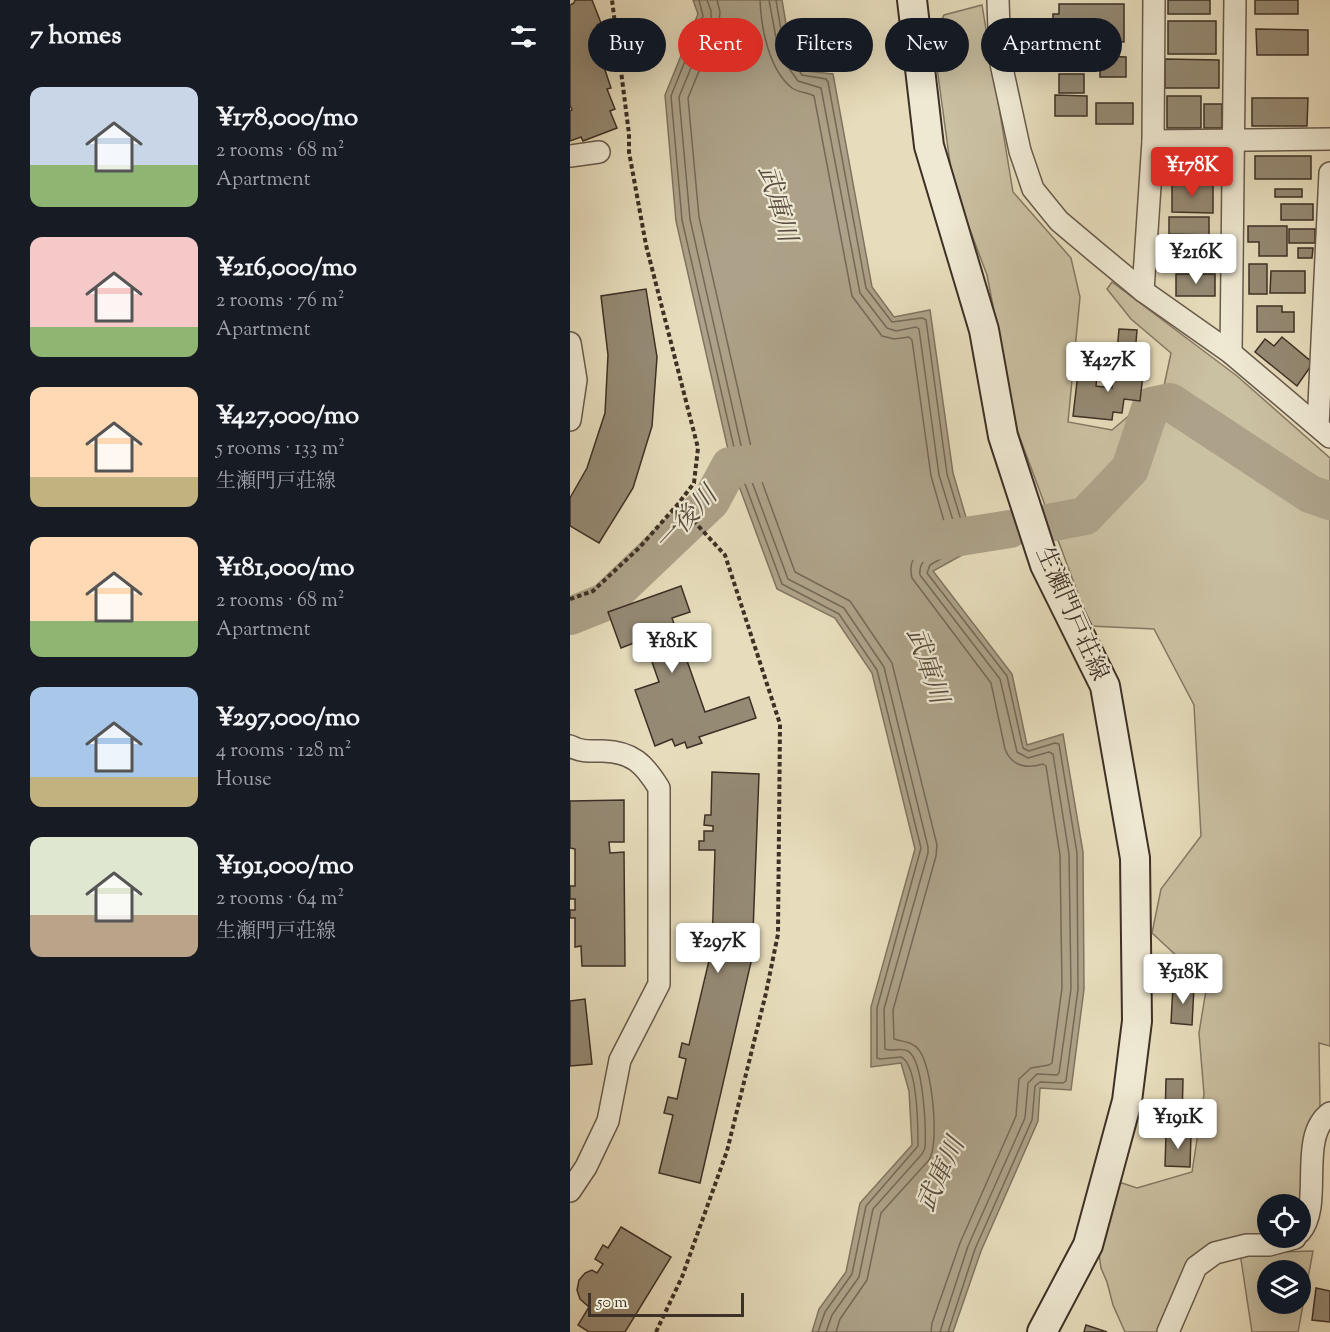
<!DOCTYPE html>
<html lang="en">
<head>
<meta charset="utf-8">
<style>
  :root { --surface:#171b24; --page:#242831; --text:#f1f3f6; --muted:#9ea1a6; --accent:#d93025 }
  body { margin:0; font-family:"Sorts Mill Goudy","Noto Serif JP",serif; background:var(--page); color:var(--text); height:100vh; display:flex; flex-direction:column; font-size:22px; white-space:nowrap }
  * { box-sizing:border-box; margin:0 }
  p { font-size:20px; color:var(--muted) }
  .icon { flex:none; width:33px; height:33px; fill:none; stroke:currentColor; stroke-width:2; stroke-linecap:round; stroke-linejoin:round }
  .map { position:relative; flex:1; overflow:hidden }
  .details { display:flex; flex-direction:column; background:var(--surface); width:570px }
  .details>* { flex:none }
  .guide { position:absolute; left:18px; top:18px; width:570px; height:54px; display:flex; gap:12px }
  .fabs { position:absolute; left:687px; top:1194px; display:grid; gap:12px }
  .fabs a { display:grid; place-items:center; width:54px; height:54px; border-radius:50%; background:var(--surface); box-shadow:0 6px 24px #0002; font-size:30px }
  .scale { position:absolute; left:18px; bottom:15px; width:156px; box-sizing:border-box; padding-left:6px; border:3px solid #3d3026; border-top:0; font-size:16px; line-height:21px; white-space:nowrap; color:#3d3026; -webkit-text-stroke:4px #efe9d3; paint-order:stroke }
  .price { position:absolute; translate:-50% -51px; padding:0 14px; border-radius:6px; background:#fff; color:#222; font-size:20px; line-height:39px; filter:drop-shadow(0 2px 3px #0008) }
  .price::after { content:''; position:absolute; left:50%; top:36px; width:18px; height:14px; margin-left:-9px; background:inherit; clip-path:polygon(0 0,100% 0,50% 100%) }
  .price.selected { background:var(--accent); color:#fff }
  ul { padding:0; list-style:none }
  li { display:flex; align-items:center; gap:18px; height:150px; padding:0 30px }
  li span { display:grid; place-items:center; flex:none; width:168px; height:120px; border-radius:12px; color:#555 }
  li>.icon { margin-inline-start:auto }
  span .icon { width:72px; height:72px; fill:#fffc; stroke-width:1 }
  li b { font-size:26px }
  h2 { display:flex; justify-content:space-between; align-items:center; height:72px; padding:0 30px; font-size:26px }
  .pill { padding:0 21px; border-radius:27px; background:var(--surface); box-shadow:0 6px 24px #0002; font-size:21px; line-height:54px }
  .pill.selected { background:var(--accent); color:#fff }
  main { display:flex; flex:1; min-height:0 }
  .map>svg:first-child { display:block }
  .green { fill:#cac0a2; stroke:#847864; stroke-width:1.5; fill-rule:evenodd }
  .water { fill:#ada289; stroke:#807461; stroke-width:1.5 }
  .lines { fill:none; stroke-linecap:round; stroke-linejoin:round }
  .shore { stroke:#756958; stroke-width:1.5 }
  .river { stroke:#ada289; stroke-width:38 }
  .building { fill:#958a74; stroke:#3d3026; stroke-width:1.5 }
  .minor-casing { stroke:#685b4c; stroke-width:24 }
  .secondary-casing { stroke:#3d3026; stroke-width:32 }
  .path { stroke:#3d3026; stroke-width:4; stroke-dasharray:4.5 3; stroke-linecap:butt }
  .minor { stroke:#efe9d3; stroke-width:21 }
  .secondary { stroke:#efe9d3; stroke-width:28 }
  .labels { text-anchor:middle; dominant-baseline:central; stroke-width:4.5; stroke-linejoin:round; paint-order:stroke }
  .street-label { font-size:24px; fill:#3d3026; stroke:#efe9d3 }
  .water-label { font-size:26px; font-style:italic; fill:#594c3f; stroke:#efe9d3 }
</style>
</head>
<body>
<main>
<section class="details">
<h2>7 homes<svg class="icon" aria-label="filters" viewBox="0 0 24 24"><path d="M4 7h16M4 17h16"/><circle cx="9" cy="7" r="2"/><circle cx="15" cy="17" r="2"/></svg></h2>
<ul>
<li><span style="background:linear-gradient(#c9d6e8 65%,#8fb573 0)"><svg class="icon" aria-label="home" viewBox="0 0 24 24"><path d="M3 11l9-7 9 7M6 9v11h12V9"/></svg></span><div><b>¥178,000/mo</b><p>2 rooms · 68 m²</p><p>Apartment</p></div></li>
<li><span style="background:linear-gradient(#f6c9c9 75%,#8fb573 0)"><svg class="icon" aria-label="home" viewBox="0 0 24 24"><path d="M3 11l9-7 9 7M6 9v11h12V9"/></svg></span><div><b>¥216,000/mo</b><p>2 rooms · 76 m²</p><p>Apartment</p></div></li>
<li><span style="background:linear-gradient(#ffd9b3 75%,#c2b280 0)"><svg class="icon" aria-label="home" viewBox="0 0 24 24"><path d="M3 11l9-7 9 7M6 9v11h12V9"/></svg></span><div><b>¥427,000/mo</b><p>5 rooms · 133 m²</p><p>生瀬門戸荘線</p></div></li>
<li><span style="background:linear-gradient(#ffd9b3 70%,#8fb573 0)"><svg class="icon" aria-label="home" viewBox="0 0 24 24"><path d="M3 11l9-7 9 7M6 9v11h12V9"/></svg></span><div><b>¥181,000/mo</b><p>2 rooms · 68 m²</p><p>Apartment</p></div></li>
<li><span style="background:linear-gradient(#a9c7e8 75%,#c2b280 0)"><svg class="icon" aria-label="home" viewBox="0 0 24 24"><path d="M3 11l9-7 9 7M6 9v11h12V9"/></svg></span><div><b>¥297,000/mo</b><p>4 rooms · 128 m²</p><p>House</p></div></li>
<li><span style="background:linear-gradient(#dfe7d0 65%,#b9a48a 0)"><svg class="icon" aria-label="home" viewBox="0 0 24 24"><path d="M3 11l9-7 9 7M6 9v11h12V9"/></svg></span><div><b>¥191,000/mo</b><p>2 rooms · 64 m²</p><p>生瀬門戸荘線</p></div></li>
</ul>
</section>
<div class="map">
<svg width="760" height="1332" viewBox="0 0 760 1332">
  <rect width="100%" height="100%" fill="#e7ddbc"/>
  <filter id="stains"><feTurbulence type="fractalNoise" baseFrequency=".00333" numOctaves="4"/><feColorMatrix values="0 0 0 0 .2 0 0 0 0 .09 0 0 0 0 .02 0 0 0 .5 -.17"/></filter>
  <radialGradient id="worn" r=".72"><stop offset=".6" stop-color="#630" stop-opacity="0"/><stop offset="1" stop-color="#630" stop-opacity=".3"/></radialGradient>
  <!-- green -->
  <g class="green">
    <polygon points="412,5 443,192 501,258 510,297 498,422 542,430 594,386 601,353 561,319 537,289 542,282 667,376 760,458 760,1046 749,1043 750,1108 742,1133 730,1204 698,1204 697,1234 653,1244 592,1332 555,1332 543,1305 537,1282 531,1268 529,1254 539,1224 544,1184 552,1183 567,1188 622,1172 634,1094 629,1033 637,984 582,933 591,889 631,836 624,705 584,629 520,626 447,430 417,275 383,185 363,38 374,15"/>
    <path d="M743,1251l-15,81h-46l-12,-79zM698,1270h32v34h-32z"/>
  </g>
  <!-- water -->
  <polygon class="water" points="123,0 212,0 220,47 236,71 263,74 302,287 324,317 360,310 383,473 405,548 363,571 442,674 457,745 493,734 513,852 514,989 501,1090 470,1088 468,1121 411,1251 383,1332 242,1332 249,1309 276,1272 290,1203 342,1145 339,1091 331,1063 301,1067 301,1007 345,849 302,673 265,618 207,589 162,467 106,221 95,95 128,14"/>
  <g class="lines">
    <!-- shore -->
    <g class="shore">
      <path d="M129,0l4,16 -32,80 11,124 56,245 44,119 57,30 38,56 44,178 -44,160v50l3,1 21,-2c17,8 17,71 17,89l-52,60 -14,68 -27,38 -7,20"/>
      <path d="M137,0l4,11v8l-32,78 11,122 55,244 43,116 56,29 40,59 44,180v6l-44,156 1,40c7,3 15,-2 23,2 16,10 18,78 17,97l-3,6 -49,55 -14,68 -27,38 -6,17"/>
      <path d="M147,0l3,12 -1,10 -31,76 11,119 55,243 41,112 55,29 42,62 45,182 -1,11 -43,154 1,29c9,3 18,2 25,11 13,16 21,93 10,110l-48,53 -14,67 -27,39 -4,13"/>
      <path d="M190,0c1,28 9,70 32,88 7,5 15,4 22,8l38,200 30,40 12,3 15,-2 3,3 19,136 17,59c-15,15 -43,13 -36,43l79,105 14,66c7,18 21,20 38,15l3,2 14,89 2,133 -10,75 -3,2 -18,3 -12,11 -3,37 -56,127 -28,80 -1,9"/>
      <path d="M199,0l10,54 19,27 23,7 39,205 27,35 9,3 20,-4 3,2 20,146 20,65c-12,12 -42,13 -39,35l80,104 17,73 11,6 21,-6 4,2 16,100 2,135 -12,84 -2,2 -20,-1 -9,9 -3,35 -57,128 -28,86"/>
      <polyline points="206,0 214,48 232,75 256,79 258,82 296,288 322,322 352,318 356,320 377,474 398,543 360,565 357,573 437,676 453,748 459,751 485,743 489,744 507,853 508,989 496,1081 493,1083 470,1082 465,1086 462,1120 405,1249 378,1332"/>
    </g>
    <!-- river -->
    <g class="river">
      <polyline points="473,524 515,516 560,469 581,406 600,402 740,494 760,501"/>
      <polyline points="352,543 440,529"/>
      <polyline points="0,616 35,602 141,501 160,466 213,461"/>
    </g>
  </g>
  <!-- building -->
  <g class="building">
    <polygon points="5,0 22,0 31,23 27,25 34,45 30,47 38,66 34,67 41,88 37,89 45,109 40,111 47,128 13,141 11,137 0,141 0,111 2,110 0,105 0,5 4,3"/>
    <rect x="598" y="0" width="42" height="14"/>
    <rect x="685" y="0" width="43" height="14"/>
    <polygon points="489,4 554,4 554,42 483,42 483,14 489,14"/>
    <rect x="598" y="21" width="48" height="33"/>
    <polygon points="686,29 738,30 738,55 687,55"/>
    <rect x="486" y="48" width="29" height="22"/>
    <polygon points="530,56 556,57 556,77 530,77"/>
    <polygon points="595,59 649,60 649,88 595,88"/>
    <rect x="489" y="74" width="25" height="19"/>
    <polygon points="485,95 517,96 517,116 485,116"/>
    <rect x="597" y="96" width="34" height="32"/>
    <polygon points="682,98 738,98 737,126 682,126"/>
    <rect x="526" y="103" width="37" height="21"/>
    <rect x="634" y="104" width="18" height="24"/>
    <polygon points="597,152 633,152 633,178 597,177"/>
    <rect x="685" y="156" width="56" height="23"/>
    <polygon points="602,181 620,182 620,184 643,185 643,213 602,212"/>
    <rect x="705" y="189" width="27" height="8"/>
    <rect x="711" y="204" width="32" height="16"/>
    <polygon points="599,217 639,217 639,235 599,234"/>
    <polygon points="678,226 717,226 717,256 689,256 689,242 678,242"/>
    <rect x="719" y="229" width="26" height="14"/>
    <polygon points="604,238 633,238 633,270 605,270"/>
    <polygon points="728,248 743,248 742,258 728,258"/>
    <rect x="679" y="264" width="18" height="30"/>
    <polygon points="701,271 735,271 735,293 700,293"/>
    <rect x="606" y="274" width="39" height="22"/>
    <polygon points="76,289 87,357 82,426 63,488 29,543 0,526 0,498 17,468 35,413 38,355 31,296"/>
    <polygon points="687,306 712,306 712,312 724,312 724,332 687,332"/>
    <polygon points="549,329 567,330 565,354 547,352"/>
    <polygon points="712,337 743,363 727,386 685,352 695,339 704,346"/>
    <polygon points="562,355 575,357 570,401 554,399 552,413 543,412 542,420 503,416 508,373 527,376 526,386 542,388 543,376 560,378"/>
    <polygon points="111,586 120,612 102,618 135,712 179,697 186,718 129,737 132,743 117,748 115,742 105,746 102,739 85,746 65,690 89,682 74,639 51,648 38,612"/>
    <polygon points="142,772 189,774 182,958 130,1183 89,1173 103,1115 94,1113 98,1097 107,1099 116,1059 109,1057 112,1043 119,1045 142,948 145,850 129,850 129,841 134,841 134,831 143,831 143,826 134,825 135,815 141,815"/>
    <polygon points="54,800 54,842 39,842 40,853 54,852 55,966 12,966 11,946 5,947 5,918 0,918 0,910 5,910 5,899 0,899 0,886 5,886 5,849 0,848 0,801"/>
    <polygon points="603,986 624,987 622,1025 601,1023"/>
    <polygon points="15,999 22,1064 0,1066 0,1001"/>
    <polygon points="596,1079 613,1079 612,1120 595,1120"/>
    <polygon points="617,1102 627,1102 628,1122 618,1122"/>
    <polygon points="596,1134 621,1135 620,1167 595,1166"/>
    <polygon points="51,1227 101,1257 55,1332 19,1332 8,1325 19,1307 10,1299 7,1290 9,1280 15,1273 22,1270 27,1273 33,1264 25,1259 33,1245 38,1248"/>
    <polygon points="746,1288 760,1291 760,1322 742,1320"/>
    <polygon points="516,1325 537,1332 514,1332"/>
  </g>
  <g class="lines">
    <!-- minor casing -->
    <g class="minor-casing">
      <g id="minor">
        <polyline points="428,0 430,59 450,151 463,189 489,221 527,253 573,291 661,353 760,437"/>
        <polyline points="583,141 760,139"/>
        <polyline points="0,156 29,152"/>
        <polyline points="573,291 583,141 584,0"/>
        <polyline points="0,343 6,380 0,420"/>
        <polyline points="661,353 665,0"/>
        <polyline points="748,426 760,173"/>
        <path d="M0,746c11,6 20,5 33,5 30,1 41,13 56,37v196l-39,76 -12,61 -22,46 -16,24"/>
        <path d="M730,1232c24,-27 -3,-95 30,-119"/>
        <polyline points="598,1332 626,1267 645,1253 677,1245 699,1245 725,1238"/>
      </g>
    </g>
    <!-- secondary casing -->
    <g class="secondary-casing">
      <polyline id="secondary" points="342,0 359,146 414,330 433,436 475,565 535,686 565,858 567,1021 557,1101 518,1245 472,1332"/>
    </g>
    <!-- path -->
    <g class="path">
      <polyline points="0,599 23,591 69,548 108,504 124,483 128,448 76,245 59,152 59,134 42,0"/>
      <polyline points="86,1332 112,1277 157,1151 196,993 208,934 210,724 155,555 108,504"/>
    </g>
    <!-- minor -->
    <use href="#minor" class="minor"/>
    <!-- secondary -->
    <use href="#secondary" class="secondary"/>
  </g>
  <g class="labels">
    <!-- street labels -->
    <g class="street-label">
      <text transform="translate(501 614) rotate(66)">生瀬門戸荘線</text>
    </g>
    <!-- water labels -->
    <g class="water-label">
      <text transform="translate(206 204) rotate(74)">武庫川</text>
      <text transform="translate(117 520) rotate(-47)">一後川</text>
      <text transform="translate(356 666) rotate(71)">武庫川</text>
      <text transform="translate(372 1175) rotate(-65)">武庫川</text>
    </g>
  </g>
  <rect width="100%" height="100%" filter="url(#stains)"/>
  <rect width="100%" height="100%" fill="url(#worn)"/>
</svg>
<div class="fabs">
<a><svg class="icon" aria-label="locate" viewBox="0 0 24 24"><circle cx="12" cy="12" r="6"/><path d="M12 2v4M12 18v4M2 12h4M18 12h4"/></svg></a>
<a><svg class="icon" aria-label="layers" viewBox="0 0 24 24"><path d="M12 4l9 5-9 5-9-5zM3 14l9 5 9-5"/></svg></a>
</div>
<div class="scale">50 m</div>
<b class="price selected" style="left:622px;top:198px">¥178K</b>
<b class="price" style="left:626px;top:285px">¥216K</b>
<b class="price" style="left:538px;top:393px">¥427K</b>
<b class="price" style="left:102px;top:674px">¥181K</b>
<b class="price" style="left:148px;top:974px">¥297K</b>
<b class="price" style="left:613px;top:1005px">¥518K</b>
<b class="price" style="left:608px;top:1150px">¥191K</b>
<div class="guide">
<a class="pill">Buy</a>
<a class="pill selected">Rent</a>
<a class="pill">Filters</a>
<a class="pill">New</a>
<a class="pill">Apartment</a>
</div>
</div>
</main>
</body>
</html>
